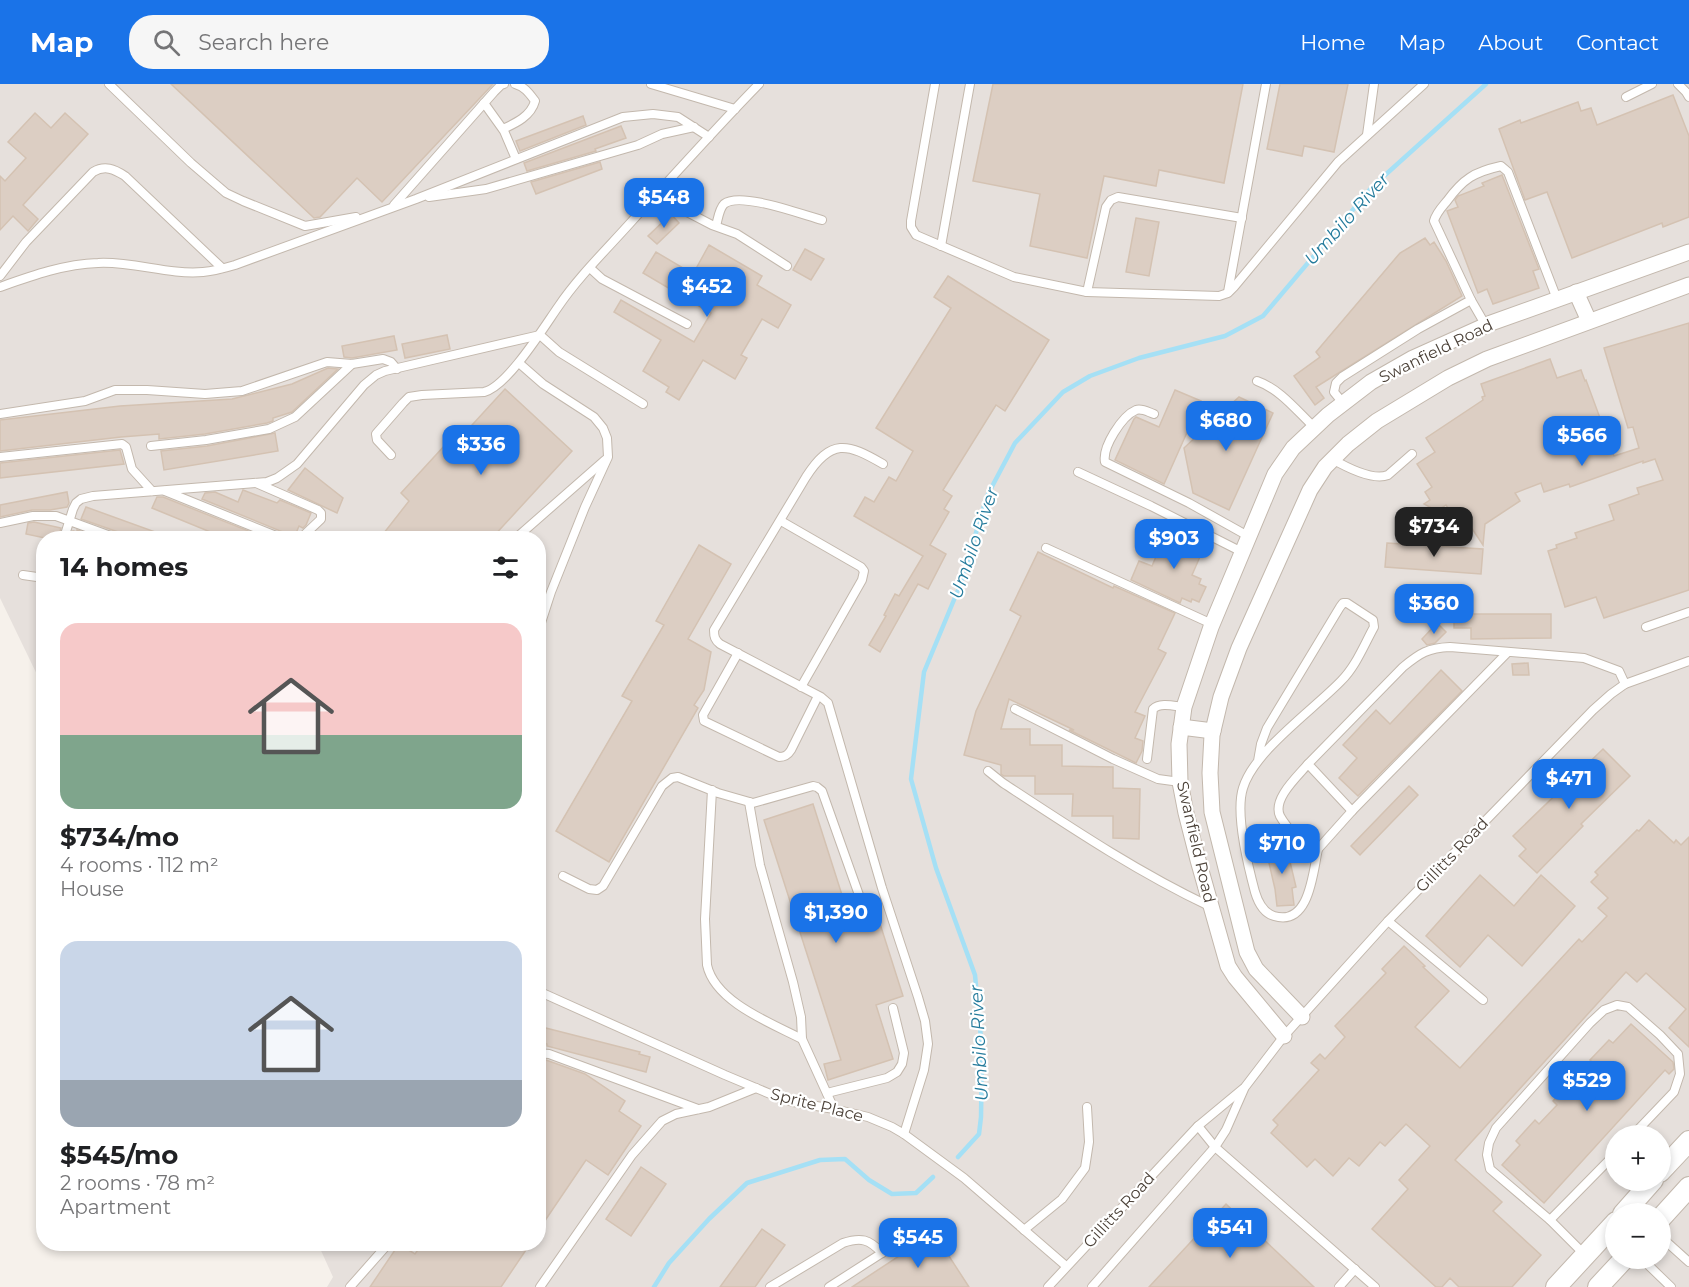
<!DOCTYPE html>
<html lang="en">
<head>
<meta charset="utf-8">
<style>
  :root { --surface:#fff; --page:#f6f6f6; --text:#202124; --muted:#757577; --accent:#1a73e8 }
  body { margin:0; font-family:Montserrat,sans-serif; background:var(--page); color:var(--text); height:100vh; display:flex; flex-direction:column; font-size:22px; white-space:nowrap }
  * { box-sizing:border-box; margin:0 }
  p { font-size:20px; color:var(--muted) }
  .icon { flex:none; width:33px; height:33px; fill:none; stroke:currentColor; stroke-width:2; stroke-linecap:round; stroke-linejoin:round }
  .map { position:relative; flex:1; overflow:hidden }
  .side { position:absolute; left:36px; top:447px; width:510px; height:720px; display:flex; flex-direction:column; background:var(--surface); border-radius:24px; box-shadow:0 3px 9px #0003 }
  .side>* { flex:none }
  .controls { position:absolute; left:1605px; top:1041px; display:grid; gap:12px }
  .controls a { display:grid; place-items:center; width:66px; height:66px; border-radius:50%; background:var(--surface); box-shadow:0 3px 9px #0003; font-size:30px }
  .price { position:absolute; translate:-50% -51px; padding:0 14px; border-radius:12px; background:var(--accent); color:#fff; font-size:20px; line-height:39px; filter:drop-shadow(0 2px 3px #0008) }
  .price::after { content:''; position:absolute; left:50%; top:36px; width:18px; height:14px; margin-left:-9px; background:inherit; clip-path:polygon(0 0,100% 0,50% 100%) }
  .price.on { background:#222; color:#fff }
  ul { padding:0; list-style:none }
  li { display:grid; align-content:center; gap:12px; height:318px; padding:0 24px }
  li span { display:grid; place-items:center; height:186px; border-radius:18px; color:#555 }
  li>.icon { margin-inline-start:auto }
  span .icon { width:108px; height:108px; fill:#fffc; stroke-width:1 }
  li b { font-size:26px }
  h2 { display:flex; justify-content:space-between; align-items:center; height:72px; padding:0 24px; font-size:26px }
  header { display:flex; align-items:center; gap:36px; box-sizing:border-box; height:84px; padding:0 30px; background:var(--accent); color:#fff }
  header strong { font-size:28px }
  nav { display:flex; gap:33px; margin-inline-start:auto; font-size:21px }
  .search { width:420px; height:54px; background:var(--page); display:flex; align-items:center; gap:15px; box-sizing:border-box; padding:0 21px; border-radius:24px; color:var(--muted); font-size:22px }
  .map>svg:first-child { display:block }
  .industrial { fill:#e6e0dc; fill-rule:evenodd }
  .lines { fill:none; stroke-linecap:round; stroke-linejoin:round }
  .stream { stroke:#a5e0f5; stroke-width:4.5 }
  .building { fill:#dccec3; stroke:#d4c2b2; stroke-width:1.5 }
  .service-casing { stroke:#c3b8ad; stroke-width:10 }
  .minor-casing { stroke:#c3b8ad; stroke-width:17 }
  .tertiary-casing { stroke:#c3b8ad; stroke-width:22 }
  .service { stroke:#fff; stroke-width:8 }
  .minor { stroke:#fff; stroke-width:15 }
  .tertiary { stroke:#fff; stroke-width:20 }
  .labels { text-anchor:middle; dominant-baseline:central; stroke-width:4.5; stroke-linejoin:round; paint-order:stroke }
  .street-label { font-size:16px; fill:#4b4138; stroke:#fff }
  .water-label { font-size:18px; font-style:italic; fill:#247b9c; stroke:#fff }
</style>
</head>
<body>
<header>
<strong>Map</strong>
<div class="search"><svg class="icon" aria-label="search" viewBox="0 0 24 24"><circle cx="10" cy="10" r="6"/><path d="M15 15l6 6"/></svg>Search here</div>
<nav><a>Home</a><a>Map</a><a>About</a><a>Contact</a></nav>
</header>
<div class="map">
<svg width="1689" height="1203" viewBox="0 0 1689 1203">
  <rect width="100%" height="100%" fill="#f6f1eb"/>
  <!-- industrial -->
  <path class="industrial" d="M0,0h1689v1203h-1362l6,-10 -15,-33h220v-706h-494l-1,149 -43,-89zM1616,1052h44v44h-44zM1616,1130h44v44h-44z"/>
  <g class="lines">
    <!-- stream -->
    <g class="stream">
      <polyline points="958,1073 979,1050 981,1033 982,965 975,891 936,784 911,695 924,588 961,499 987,412 1015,359 1063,308 1090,292 1139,274 1225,252 1263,232 1373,102 1486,0"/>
      <polyline points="654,1203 669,1179 709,1135 747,1099 820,1076 845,1075 869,1096 892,1110 916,1109 933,1093"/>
    </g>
  </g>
  <!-- building -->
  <g class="building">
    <polygon points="171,0 493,0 382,118 357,94 320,133 314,134"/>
    <polygon points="993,0 1243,0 1224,99 1159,86 1156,102 1104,92 1087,174 1030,162 1040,110 973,97"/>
    <polygon points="1280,0 1348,0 1334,68 1304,62 1302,72 1267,65"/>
    <polygon points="1673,11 1689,52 1689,133 1663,143 1662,139 1572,174 1547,108 1525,116 1499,45 1520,36 1521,39 1578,18 1581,27 1591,24 1597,41"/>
    <polygon points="35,29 51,44 65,29 88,50 23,121 38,135 28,147 13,132 0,146 0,92 5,97 26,74 8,58"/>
    <polygon points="583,32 586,41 520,67 516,57"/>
    <polygon points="621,42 626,54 595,65 596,67 527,87 524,79"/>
    <polygon points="600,78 602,85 536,110 531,98"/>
    <polygon points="1502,91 1539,185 1533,187 1539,204 1493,220 1487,205 1478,209 1447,127 1458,123 1455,116 1458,112 1484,102 1482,99"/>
    <polygon points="671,130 679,139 657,160 648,152"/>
    <polygon points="1136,134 1159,138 1149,192 1126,188"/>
    <polygon points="1425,154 1430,161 1434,158 1446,177 1462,212 1316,303 1324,314 1315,321 1294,292 1320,273 1316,268 1400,169"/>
    <polygon points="709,161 762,192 757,201 791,221 778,244 762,235 741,271 747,274 735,295 703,276 679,316 666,308 669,303 643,287 661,256 614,228 621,216 694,258 711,229 643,189 656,168 693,190"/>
    <polygon points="805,165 824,175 811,196 793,186"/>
    <polygon points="948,192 1049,256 1005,327 996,321 943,406 952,412 944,425 949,428 930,461 946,470 928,505 918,500 880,568 869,561 886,532 884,531 895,510 899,512 923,472 854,432 865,413 874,418 889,393 896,397 913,367 876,344 951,224 934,213"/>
    <polygon points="1689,239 1689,506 1604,534 1596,513 1565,523 1548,467 1557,464 1556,461 1577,454 1575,449 1614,436 1609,421 1639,410 1637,404 1663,396 1655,375 1643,379 1643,377 1570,403 1569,400 1544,408 1541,399 1515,409 1520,417 1485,440 1483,461 1463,431 1456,436 1446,421 1437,427 1424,420 1430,416 1425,408 1432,403 1417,380 1435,368 1426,354 1483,316 1482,313 1485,312 1481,300 1550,275 1557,294 1581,286 1585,297 1586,296 1614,372 1639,364 1633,343 1628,344 1604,264"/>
    <polygon points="447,251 450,265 405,274 402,260"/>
    <polygon points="394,252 397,266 352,274 344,273 342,262"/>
    <polygon points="328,284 338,285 292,328 273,334 273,337 267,339 205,350 159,355 159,350 121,353 0,367 0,336 120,322 232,315 292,300"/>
    <polygon points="505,305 572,367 492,454 380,454 409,417 401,409 457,348 461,353"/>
    <polygon points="1175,306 1201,317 1164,400 1115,376 1134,335 1136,333 1159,343"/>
    <polygon points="1239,313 1273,329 1229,426 1193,409 1184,364"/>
    <polygon points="275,349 278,367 164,386 161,367 207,362"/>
    <polygon points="120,366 124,380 0,394 0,379"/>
    <polygon points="305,384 343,414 337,429 288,406"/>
    <polygon points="243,406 277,419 280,416 311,429 306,441 303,444 299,442 294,454 287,454 283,448 202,415 205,409 215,408 238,418"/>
    <polygon points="67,408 69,419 67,423 50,426 32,426 0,433 0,421"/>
    <polygon points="163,413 266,454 225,454 152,424 157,413"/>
    <polygon points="86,423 169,453 169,454 122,454 121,451 118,448 81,435"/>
    <polygon points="34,438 61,444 58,454 45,454 26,450 28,439"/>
    <polygon points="77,446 100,454 70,454 73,447 77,448"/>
    <polygon points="1177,447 1206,459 1192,491 1201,495 1199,500 1206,503 1199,518 1192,515 1191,518 1182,514 1180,519 1131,496 1139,477 1152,482 1164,454 1173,458"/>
    <polygon points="1387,459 1483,465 1481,490 1385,483"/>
    <polygon points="699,461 731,480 688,555 711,568 704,606 694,621 698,624 609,778 556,747 632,617 622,612 664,541 656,537"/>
    <polygon points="1038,468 1113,504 1114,502 1175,529 1158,565 1166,569 1135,628 1145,632 1135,654 1143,657 1142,667 1136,679 1069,646 1074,646 1009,615 1001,645 1030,645 1030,661 1062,661 1062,682 1113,683 1113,704 1140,705 1139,755 1113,754 1113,732 1072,732 1073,710 1035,710 1035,692 1004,692 1001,690 1001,681 964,671 976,627 1021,532 1010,526"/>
    <polygon points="1454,530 1551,530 1551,554 1471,555 1471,544 1454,544"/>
    <polygon points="1437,539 1446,548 1435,559 1427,561 1422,555"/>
    <polygon points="1528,579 1529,591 1513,591 1512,580"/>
    <polygon points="1441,586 1462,607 1358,712 1339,694 1357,674 1343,661 1376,626 1390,640"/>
    <polygon points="1603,665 1630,692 1581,740 1583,742 1537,789 1519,772 1526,765 1513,752"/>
    <polygon points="1409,702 1418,711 1360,771 1351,762"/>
    <polygon points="813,720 849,833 875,824 903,912 876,921 893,975 828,996 824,980 841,976 764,736"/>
    <polygon points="1649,736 1674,759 1676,756 1681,761 1689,753 1689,963 1669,944 1686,925 1646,889 1637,898 1626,888 1455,1076 1502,1118 1493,1127 1541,1171 1512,1203 1459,1203 1450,1194 1442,1203 1436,1203 1372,1145 1408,1105 1399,1096 1430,1062 1406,1040 1385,1062 1380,1058 1359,1082 1349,1074 1333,1092 1315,1075 1307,1083 1271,1049 1278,1041 1273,1036 1319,986 1311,979 1320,970 1325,975 1345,953 1335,942 1386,889 1382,885 1404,862 1425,882 1423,883 1449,907 1415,943 1460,984 1579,855 1582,858 1607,832 1598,824 1608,814 1591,798 1598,791 1595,788 1637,746 1639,747"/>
    <polygon points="1286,761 1296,803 1292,804 1294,821 1277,822 1275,805 1266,766"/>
    <polygon points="1480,791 1514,822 1541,791 1575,822 1522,882 1488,851 1460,883 1426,852"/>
    <polygon points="1631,940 1673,978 1674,985 1669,990 1665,986 1544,1119 1502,1081 1520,1061 1516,1057 1535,1036 1539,1040 1557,1021 1553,1017 1572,996 1576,1000 1594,980 1590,976 1609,956 1613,959"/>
    <polygon points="538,942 640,968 639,970 650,973 646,988 547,962 547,960 538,958"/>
    <polygon points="546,976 585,990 625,1017 619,1027 641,1042 608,1091 586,1076 538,1147 538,987"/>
    <polygon points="641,1083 666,1100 631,1152 606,1135"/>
    <polygon points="1226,1120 1314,1203 1149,1203"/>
    <polygon points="762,1145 785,1161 755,1203 720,1203"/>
    <polygon points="934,1149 969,1203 852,1203"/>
    <polygon points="399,1160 415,1170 422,1160 530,1160 501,1203 370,1203"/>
  </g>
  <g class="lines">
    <!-- service casing -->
    <g class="service-casing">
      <g id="service">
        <polyline points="109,0 191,79 226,109 243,117 305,142 356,133"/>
        <polyline points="651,0 735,25"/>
        <polyline points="935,0 911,137 911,143 916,151 1014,193 1087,208 1219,212 1228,209 1234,203 1338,78 1424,0"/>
        <polyline points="1678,0 1686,8 1689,13"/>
        <polyline points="1626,13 1652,0"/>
        <polyline points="484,19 504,47 516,75"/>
        <path d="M503,45c13,-6 28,-13 32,-28 -6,-8 -10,-14 -20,-17"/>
        <polyline points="1367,51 1374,0"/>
        <polyline points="658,109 687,128 712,141 737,150 787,182"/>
        <polyline points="429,113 486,105 638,61 662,50 694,43"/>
        <polyline points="394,121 494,8 501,1 504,0"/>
        <path d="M716,142c2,-7 3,-17 8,-22 16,-13 79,11 98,16"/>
        <polyline points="941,162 970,0"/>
        <polyline points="590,184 602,195 687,240"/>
        <path d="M0,192l26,-34 67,-70c12,-7 21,-3 32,4l97,92"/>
        <path d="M0,203c31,-11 64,-23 98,-24 35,-2 70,12 105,9 11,-1 22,-4 32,-7l181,-66 207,-82 30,-3 25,3 31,20"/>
        <polyline points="1087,208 1106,123 1111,116 1118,113 1242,134"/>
        <polyline points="1228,208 1266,0"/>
        <polyline points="1471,216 1486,242"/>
        <polyline points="519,279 543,300 594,333 603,344 607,354 608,373 585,423 551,508 538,548"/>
        <path d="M1257,297c23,8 40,30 57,46"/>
        <path d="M1343,319l-9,-11 2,-9 6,-6 76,-48 53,-29 -37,-79c2,-8 8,-14 13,-20 16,-22 27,-29 54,-35l7,6 49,127"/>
        <polyline points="0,330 85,317 115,306 147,306 205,310 242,307 327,278 352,280 383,275 391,278 397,285"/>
        <path d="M1154,330c-6,-2 -12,-6 -18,-4 -14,6 -34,37 -31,52l84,41 59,33"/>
        <polyline points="151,362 206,356 269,345 295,333 352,280"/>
        <path d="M391,371l-14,-15 -1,-6 27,-31 6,-6 13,-2 62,-3c23,-5 60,-65 74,-85 21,-31 49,-58 74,-86 42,-46 83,-92 127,-137"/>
        <polyline points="0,373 122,360 126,363 132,385 152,407"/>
        <path d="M1332,375c14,8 41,22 56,16l24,-21"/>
        <path d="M883,380c-36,-21 -52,-26 -77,13l-92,153c0,7 1,10 6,14l101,53 7,6 54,185 36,109 7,24 3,23 -4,26 -20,64"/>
        <polyline points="1078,388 1151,422 1242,468"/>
        <polyline points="256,399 318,426 321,429 321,435 301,454"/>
        <polyline points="165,407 281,454"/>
        <polyline points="781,437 861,483 864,487 862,496 801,603"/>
        <polyline points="0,439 33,432 56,432 116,454"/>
        <polyline points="64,454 73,425 76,419 81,415 93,412 267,398 277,394 297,380 364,301 376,291 385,287 540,251 559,268 643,320"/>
        <polyline points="516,454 605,376"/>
        <polyline points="1046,464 1212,540"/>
        <polyline points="23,491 44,494"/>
        <polyline points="1646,543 1689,528"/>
        <path d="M738,569l-35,62 1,6 75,36c6,0 9,-2 12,-7l27,-54"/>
        <polyline points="1015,625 1113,675 1158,695 1180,698"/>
        <path d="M1147,675l6,-50c7,-7 21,-3 31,-2"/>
        <path d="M1258,677l3,-17 6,-16 73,-121 3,-4h4l26,17 1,7c-10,18 -18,39 -33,54 -28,29 -87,70 -98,107 -8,25 5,78 12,104 3,10 9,21 19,24 36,11 39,-45 44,-67"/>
        <path d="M1308,680c-10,12 -36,35 -28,52 6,11 16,21 24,31 4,5 7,4 14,2l34,-38 155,-158"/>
        <path d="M988,687l15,12c67,44 134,89 206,123"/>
        <path d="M712,706l-7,129 2,46c8,37 64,58 95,74"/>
        <polyline points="749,718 760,781 793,898 801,933 802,955 834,1025"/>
        <path d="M1352,727l-44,-47 95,-97c17,-14 25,-19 47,-20l134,11 35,13 6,13"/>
        <polyline points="563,792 589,805 597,806 603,802 662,702 672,694 678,693 718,709 753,719 813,702 817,703 822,707 859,811"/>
        <polyline points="1388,837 1483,916"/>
        <polyline points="538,907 725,991 775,1012 793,1018 834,1025 868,1033 892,1043 904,1050 964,1094 1066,1182"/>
        <polyline points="538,969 549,970 698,1025"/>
        <polyline points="827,1009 887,994 897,988 902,980 904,969 893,924"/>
        <polyline points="1198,1042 1215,1063 1375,1203"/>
        <polyline points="1550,1136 1616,1069"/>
        <polyline points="1024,1146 1062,1115 1085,1084 1089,1058 1087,1023"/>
        <polyline points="1660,1152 1689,1178"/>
        <polyline points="1584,1170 1550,1136 1490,1085 1487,1071 1489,1059 1496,1044 1590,939 1604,926 1617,921 1628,923 1660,951 1678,970 1680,990 1674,1008 1632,1052"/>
        <polyline points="1641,1174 1671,1203"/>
        <polyline points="350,1203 388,1160"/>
        <polyline points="540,1203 632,1071 662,1037 676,1030 709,1023 756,1004"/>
        <path d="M770,1203l73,-44c18,-6 26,-4 39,10"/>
        <polyline points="829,1203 882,1169 916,1149"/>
        <polyline points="1048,1203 1198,1042 1245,1003 1284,952 1388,837 1593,626 1611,610 1625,600 1689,577"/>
        <polyline points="1092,1203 1215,1063 1226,1046 1244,1005"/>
        <polyline points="1339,1203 1355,1185"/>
      </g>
    </g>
    <!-- minor casing -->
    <g class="minor-casing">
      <g id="minor">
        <polyline points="1576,208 1589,237"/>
        <polyline points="1181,643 1213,647"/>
        <polyline points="1302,933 1256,885 1247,868 1212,728 1210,689 1212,651 1221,613 1239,564 1310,406 1325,383 1348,360 1377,337 1448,294 1487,275 1689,201"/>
        <polyline points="1284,952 1235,893 1228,882 1198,776 1186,729 1180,698 1179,660 1184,623 1211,543 1275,390 1293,364 1328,331 1371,298 1413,274 1491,239 1689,168"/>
      </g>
    </g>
    <!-- tertiary casing -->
    <g class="tertiary-casing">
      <g id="tertiary">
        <polyline points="1660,1088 1689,1057"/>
        <polyline points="1623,1130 1653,1096"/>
        <polyline points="1660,1135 1689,1103"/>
        <polyline points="1556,1203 1616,1138"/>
        <polyline points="1598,1203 1625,1174"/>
      </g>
    </g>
    <!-- service -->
    <use href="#service" class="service"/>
    <!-- minor -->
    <use href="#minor" class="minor"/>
    <!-- tertiary -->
    <use href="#tertiary" class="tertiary"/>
  </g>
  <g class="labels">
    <!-- street labels -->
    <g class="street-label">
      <text transform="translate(1436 267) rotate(-26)">Swanfield Road</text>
      <text transform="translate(1196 758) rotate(77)">Swanfield Road</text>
      <text transform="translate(1452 771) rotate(-46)">Gillitts Road</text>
      <text transform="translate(817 1021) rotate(14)">Sprite Place</text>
      <text transform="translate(1119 1126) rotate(-47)">Gillitts Road</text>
    </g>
    <!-- water labels -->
    <g class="water-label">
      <text transform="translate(1347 135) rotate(-48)">Umbilo River</text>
      <text transform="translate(974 459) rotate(-71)">Umbilo River</text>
      <text transform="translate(979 959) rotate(-93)">Umbilo River</text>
    </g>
  </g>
</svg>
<div class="controls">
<a>+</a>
<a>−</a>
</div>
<b class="price" style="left:664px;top:145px">$548</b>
<b class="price" style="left:707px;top:234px">$452</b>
<b class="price" style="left:1226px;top:368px">$680</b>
<b class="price" style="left:1582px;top:383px">$566</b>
<b class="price" style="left:481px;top:392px">$336</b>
<b class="price on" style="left:1434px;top:474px">$734</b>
<b class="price" style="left:1174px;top:486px">$903</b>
<b class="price" style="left:1434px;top:551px">$360</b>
<b class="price" style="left:1569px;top:726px">$471</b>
<b class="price" style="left:1282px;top:791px">$710</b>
<b class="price" style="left:836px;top:860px">$1,390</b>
<b class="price" style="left:1587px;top:1028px">$529</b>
<b class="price" style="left:1230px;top:1175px">$541</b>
<b class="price" style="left:918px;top:1185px">$545</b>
<section class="side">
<h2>14 homes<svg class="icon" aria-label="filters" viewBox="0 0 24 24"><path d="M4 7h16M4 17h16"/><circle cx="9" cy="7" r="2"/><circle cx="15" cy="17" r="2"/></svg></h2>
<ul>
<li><span style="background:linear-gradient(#f6c9c9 60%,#7fa58c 0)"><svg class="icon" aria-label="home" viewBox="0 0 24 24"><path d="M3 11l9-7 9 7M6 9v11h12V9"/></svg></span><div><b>$734/mo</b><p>4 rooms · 112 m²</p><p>House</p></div></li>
<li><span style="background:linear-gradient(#c9d6e8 75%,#9aa5b1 0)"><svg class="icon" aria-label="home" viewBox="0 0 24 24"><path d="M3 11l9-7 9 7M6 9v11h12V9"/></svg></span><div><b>$545/mo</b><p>2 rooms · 78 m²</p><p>Apartment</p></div></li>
</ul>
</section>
</div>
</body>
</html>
